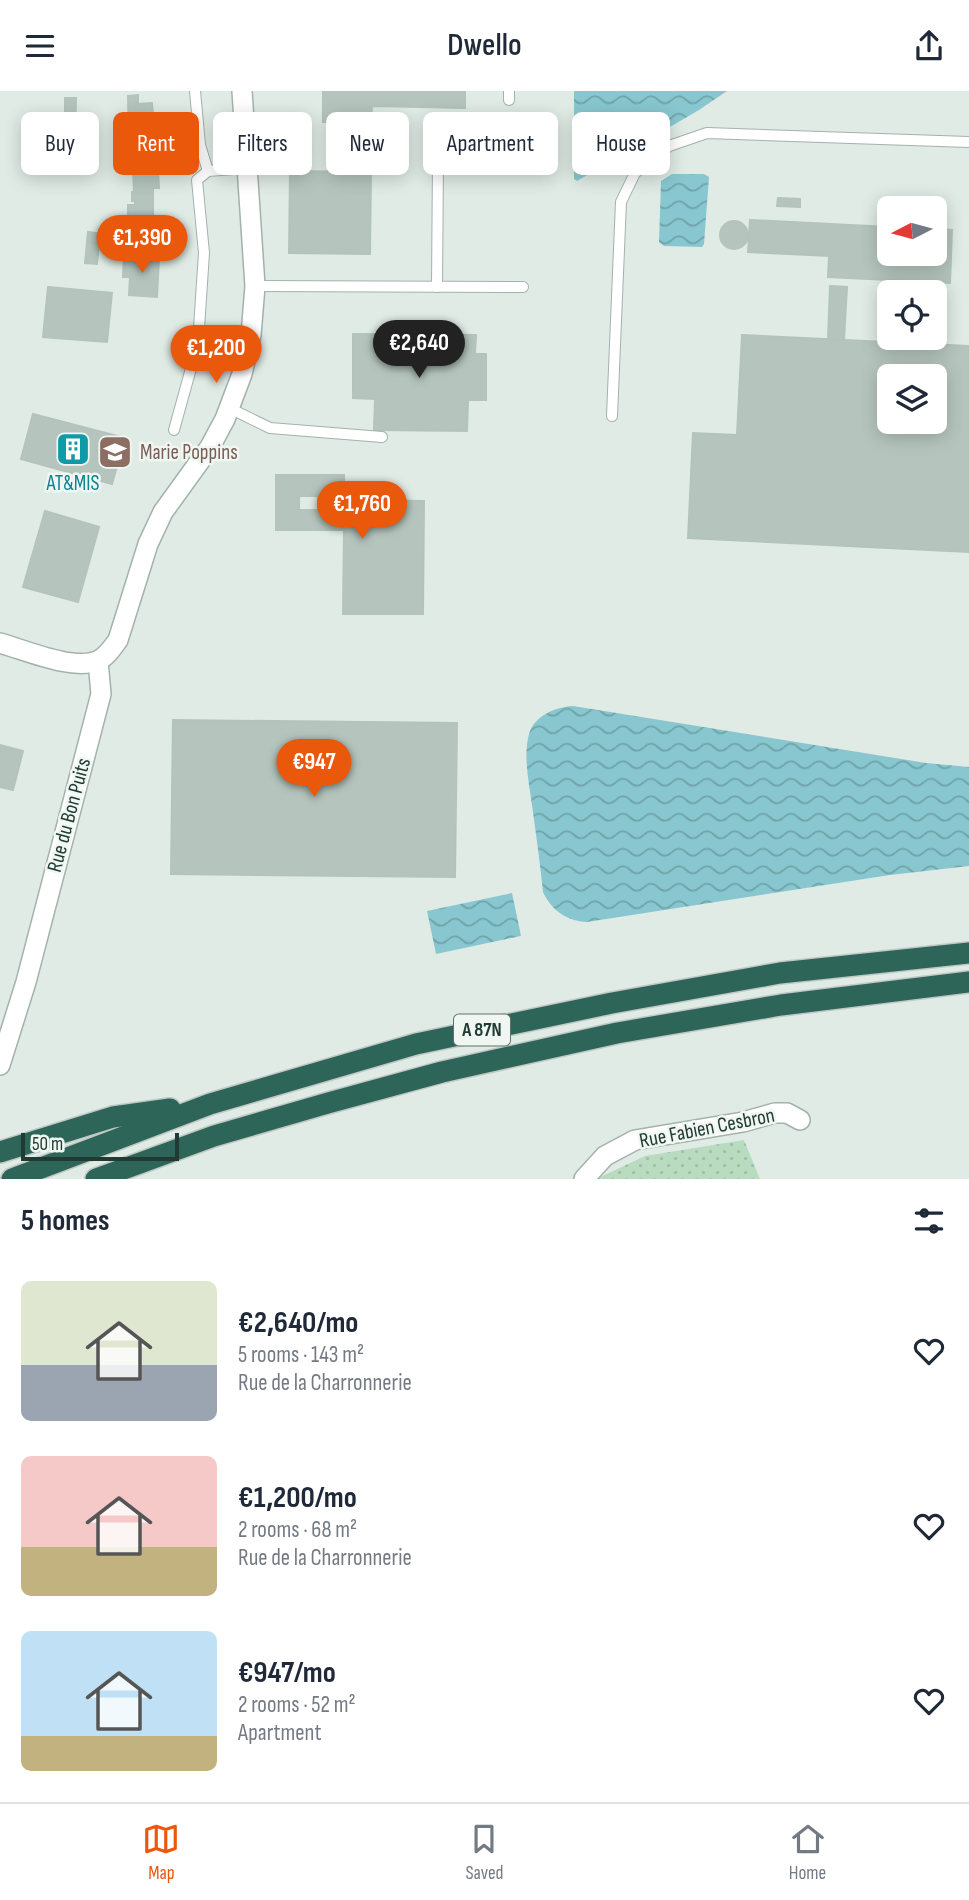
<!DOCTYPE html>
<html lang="en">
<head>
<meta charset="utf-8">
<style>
  :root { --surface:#fff; --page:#f2f2f3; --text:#1f2937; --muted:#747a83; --line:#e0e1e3; --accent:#ea580c }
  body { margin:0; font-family:"Sofia Sans Condensed",sans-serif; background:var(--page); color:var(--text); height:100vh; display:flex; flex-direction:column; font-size:26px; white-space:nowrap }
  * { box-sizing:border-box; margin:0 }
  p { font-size:23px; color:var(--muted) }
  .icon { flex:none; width:38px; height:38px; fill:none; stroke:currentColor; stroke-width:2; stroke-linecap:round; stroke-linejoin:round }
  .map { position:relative; height:1088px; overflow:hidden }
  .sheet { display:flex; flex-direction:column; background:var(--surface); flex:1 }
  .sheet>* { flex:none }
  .banner { position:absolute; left:21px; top:21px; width:928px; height:63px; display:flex; gap:14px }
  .needle { width:46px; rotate:264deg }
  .tools { position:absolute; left:877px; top:105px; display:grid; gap:14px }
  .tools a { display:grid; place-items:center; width:70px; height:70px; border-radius:10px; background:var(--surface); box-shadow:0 4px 18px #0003; font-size:35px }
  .scale { position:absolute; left:21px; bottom:18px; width:158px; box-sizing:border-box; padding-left:7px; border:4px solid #213a33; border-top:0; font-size:19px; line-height:24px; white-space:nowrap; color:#213a33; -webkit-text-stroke:5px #f0f7f3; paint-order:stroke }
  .price { position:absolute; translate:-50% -60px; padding:0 16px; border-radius:24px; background:var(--accent); color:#fff; font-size:23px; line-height:46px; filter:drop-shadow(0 2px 4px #0008) }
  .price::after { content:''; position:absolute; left:50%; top:42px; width:21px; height:16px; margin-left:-10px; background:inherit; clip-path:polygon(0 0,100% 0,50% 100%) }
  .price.current { background:#222; color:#fff }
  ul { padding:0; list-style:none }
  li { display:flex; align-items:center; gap:21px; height:175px; padding:0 21px }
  li span { display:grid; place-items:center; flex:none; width:196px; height:140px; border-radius:10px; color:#555 }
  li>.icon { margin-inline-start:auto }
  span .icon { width:84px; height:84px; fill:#fffc; stroke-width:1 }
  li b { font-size:30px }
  h2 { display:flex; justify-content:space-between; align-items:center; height:84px; padding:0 21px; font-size:30px }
  .chip { padding:0 24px; border-radius:10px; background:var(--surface); box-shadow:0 4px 18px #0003; font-size:24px; line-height:63px }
  .chip.current { background:var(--accent); color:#fff }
  header { display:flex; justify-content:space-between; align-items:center; height:91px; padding:0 21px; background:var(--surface); font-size:32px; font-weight:600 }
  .tabs { display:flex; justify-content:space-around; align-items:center; height:98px; border-top:2px solid var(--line); background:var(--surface); font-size:19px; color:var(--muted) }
  .tabs a { display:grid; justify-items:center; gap:4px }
  .tabs .current { color:var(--accent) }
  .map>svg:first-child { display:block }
  .grass { fill:url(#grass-dots) }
  .water { fill:url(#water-waves) }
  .building { fill:#b5c5be; stroke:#b2c4bc; stroke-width:2; fill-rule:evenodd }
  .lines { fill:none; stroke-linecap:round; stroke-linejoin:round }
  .lane-casing { stroke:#a3b2ac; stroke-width:12 }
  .street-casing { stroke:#a3b2ac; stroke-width:22 }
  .highway-casing { stroke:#c1c8c6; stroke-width:24 }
  .lane { stroke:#fff; stroke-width:10 }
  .street { stroke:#fff; stroke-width:19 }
  .highway { stroke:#2d6658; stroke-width:21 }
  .labels { text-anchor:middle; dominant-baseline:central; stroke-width:5; stroke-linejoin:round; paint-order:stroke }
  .shield { fill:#f0f7f3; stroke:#5f736d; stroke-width:2 }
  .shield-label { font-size:19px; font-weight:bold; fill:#213a33 }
  .education-label { font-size:21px; fill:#785e54; stroke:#f0f7f3; text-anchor:start }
  .culture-label { font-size:21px; fill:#0d838f; stroke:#f0f7f3 }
  .street-label { font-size:21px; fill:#213a33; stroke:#f0f7f3 }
</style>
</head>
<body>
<header><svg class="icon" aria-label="menu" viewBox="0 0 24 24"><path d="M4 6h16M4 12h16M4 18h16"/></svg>Dwello<svg class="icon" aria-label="share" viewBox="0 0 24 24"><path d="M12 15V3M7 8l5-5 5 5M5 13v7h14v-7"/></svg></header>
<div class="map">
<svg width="969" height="1088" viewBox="0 0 969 1088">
  <defs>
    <pattern id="grass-dots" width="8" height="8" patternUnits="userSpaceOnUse" patternTransform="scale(1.75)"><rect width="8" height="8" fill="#b9dcc1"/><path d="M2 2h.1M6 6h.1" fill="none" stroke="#9fbea6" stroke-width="1.8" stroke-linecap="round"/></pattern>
    <pattern id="water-waves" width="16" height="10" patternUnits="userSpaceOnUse" patternTransform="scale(1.75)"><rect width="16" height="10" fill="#88c7cf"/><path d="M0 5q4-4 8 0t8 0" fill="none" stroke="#6fa3a9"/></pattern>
  </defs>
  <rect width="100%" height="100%" fill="#e0ebe5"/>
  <!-- grass -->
  <polygon class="grass" points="744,1049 760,1088 596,1088 645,1065"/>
  <!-- water -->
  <g class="water">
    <polygon points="574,0 727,0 699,19 577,90 574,88"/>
    <polygon points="672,83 704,83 709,86 704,153 702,156 664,155 659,151 661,90"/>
    <path d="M573,615l353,57 43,4v99l-79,9 -303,47c-20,-1 -35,-11 -44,-30 -3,-29 -7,-58 -11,-87 -3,-22 -9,-49 -3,-71 5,-18 26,-27 44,-28z"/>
    <polygon points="512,802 521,845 436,863 427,820"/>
  </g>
  <!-- building -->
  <g class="building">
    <polygon points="323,0 465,0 465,17 372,15 371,32 323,31"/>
    <polygon points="138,4 138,13 152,12 158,79 130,80 130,67 116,68 116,54 129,54 128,5"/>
    <polygon points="65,7 76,7 75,44 65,44"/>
    <polygon points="158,79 159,97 153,97 153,127 128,127 128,114 135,114 135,110 132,110 132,101 134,101 133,80"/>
    <polygon points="290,80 371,81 370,163 289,162"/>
    <polygon points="778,107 800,108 800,116 777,115"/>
    <polygon points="750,129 889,136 889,163 934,163 934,138 952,139 950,192 828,186 829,165 748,161"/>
    <circle cx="734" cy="144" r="14"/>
    <polygon points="88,141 103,143 103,152 87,151"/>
    <polygon points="87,151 99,152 97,173 85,172"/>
    <polygon points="124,165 159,167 157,206 129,204 130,186 123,186"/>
    <polygon points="830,195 847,196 844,249 828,248"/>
    <polygon points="48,196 112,202 107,251 43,246"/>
    <polygon points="353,243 476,244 475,263 486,263 486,309 468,309 467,340 374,339 375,308 353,307"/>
    <path d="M742,244l227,11v206l-281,-14 5,-105 44,2zM889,285h45v46h-45z"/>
    <polygon points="33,323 125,347 112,393 21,368"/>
    <path d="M276,384h68v25l80,1 -1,113h-80l1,-84h-68zM299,405h19v14h-19z"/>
    <polygon points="45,420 99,436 78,511 23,496"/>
    <polygon points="173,629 457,632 455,786 171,783"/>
    <polygon points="0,654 23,660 13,699 0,696"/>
  </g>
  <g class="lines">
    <!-- lane casing -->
    <g class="lane-casing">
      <g id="lane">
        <polyline points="195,0 200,54 208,80"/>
        <polyline points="509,9 509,0"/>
        <polyline points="255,195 523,196"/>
        <polyline points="437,196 438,68"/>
        <polyline points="229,317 270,337 382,346"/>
        <polyline points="612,325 621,111 635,82 669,55 707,42 969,51"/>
        <polyline points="174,339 198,252 204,162 197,89 208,80 247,77"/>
      </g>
    </g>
    <!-- street casing -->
    <g class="street-casing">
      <g id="street">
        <path d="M0,552c25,7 75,29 99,17 8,-4 14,-13 19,-20l30,-96 15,-32 47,-65 15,-28 17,-45 9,-39 4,-49 -13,-195"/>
        <polyline points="0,974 26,891 101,603 98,570"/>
        <polyline points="584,1088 605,1065 635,1049 743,1031 775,1022 787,1022 800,1029"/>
      </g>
    </g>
    <!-- highway casing -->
    <g class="highway-casing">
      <g id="highway">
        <polyline points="0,1061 113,1026 170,1018"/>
        <polyline points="12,1088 210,1013 416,953 612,912 780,882 969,862"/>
        <polyline points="96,1088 214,1045 328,1012 442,981 617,942 781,914 969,891"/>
      </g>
    </g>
    <!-- lane -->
    <use href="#lane" class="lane"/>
    <!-- street -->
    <use href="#street" class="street"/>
    <!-- highway -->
    <use href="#highway" class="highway"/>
  </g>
  <!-- icons -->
  <defs>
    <g id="building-square" transform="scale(1.75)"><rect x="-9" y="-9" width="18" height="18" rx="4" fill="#0f9aa8" stroke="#f0f7f3"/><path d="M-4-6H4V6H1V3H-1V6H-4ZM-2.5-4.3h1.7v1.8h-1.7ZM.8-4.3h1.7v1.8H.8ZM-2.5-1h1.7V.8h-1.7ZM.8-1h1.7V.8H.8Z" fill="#fff"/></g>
    <g id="school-square" transform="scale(1.75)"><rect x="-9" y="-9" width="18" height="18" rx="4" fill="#8d6e63" stroke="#f0f7f3"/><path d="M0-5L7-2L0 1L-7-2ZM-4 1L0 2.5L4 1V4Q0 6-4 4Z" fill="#fff"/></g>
  </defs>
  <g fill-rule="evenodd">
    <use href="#building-square" x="73" y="358"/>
    <use href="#school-square" x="115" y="361"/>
  </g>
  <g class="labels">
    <!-- shield labels -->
    <rect class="shield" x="454" y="923.5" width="56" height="31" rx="5"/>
    <g class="shield-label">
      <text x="482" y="939">A 87N</text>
    </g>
    <!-- education labels -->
    <g class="education-label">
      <text x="140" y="361">Marie Poppins</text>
    </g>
    <!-- culture labels -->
    <g class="culture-label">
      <text x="73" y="392">AT&amp;MIS</text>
    </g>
    <!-- street labels -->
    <g class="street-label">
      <text transform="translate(69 724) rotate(-75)">Rue du Bon Puits</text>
      <text transform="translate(707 1037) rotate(-11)">Rue Fabien Cesbron</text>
    </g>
  </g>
</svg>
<div class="tools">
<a><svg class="needle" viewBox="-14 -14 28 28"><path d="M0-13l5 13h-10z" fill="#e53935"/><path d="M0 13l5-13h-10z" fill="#747a83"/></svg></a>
<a><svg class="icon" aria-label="locate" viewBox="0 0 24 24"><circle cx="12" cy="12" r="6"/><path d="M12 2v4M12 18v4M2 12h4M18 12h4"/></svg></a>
<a><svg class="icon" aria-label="layers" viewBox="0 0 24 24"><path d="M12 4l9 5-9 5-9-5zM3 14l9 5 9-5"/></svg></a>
</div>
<div class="scale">50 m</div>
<b class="price" style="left:142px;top:184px">€1,390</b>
<b class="price current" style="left:419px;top:289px">€2,640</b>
<b class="price" style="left:216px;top:294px">€1,200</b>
<b class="price" style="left:362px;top:450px">€1,760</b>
<b class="price" style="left:314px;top:708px">€947</b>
<div class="banner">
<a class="chip">Buy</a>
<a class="chip current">Rent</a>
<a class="chip">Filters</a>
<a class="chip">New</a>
<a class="chip">Apartment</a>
<a class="chip">House</a>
</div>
</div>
<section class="sheet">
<h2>5 homes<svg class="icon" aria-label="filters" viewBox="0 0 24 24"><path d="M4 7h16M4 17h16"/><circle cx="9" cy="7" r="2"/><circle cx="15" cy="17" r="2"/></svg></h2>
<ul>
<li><span style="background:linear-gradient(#dfe7d0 60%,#9aa5b1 0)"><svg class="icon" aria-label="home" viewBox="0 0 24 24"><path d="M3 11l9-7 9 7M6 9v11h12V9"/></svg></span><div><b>€2,640/mo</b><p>5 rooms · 143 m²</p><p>Rue de la Charronnerie</p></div><svg class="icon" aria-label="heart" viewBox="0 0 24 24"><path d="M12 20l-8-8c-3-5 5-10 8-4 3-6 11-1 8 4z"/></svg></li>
<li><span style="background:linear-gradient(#f6c9c9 65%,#c2b280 0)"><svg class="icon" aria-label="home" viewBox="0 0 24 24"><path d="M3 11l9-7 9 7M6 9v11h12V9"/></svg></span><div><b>€1,200/mo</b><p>2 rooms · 68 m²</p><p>Rue de la Charronnerie</p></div><svg class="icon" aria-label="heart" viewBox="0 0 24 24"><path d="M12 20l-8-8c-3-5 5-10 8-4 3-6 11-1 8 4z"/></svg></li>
<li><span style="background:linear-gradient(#bfe0f5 75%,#c2b280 0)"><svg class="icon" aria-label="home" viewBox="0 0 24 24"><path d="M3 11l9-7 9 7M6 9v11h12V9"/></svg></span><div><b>€947/mo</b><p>2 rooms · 52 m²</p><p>Apartment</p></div><svg class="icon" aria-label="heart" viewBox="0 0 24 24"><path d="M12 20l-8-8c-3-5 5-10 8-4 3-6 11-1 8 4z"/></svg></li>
</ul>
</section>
<nav class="tabs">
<a class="current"><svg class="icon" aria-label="map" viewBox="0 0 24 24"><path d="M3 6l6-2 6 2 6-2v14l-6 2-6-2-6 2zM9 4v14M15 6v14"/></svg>Map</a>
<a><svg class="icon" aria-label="saved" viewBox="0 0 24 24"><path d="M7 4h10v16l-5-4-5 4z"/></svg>Saved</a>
<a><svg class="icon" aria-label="home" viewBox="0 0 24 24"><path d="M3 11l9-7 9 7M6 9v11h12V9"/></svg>Home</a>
</nav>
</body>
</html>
